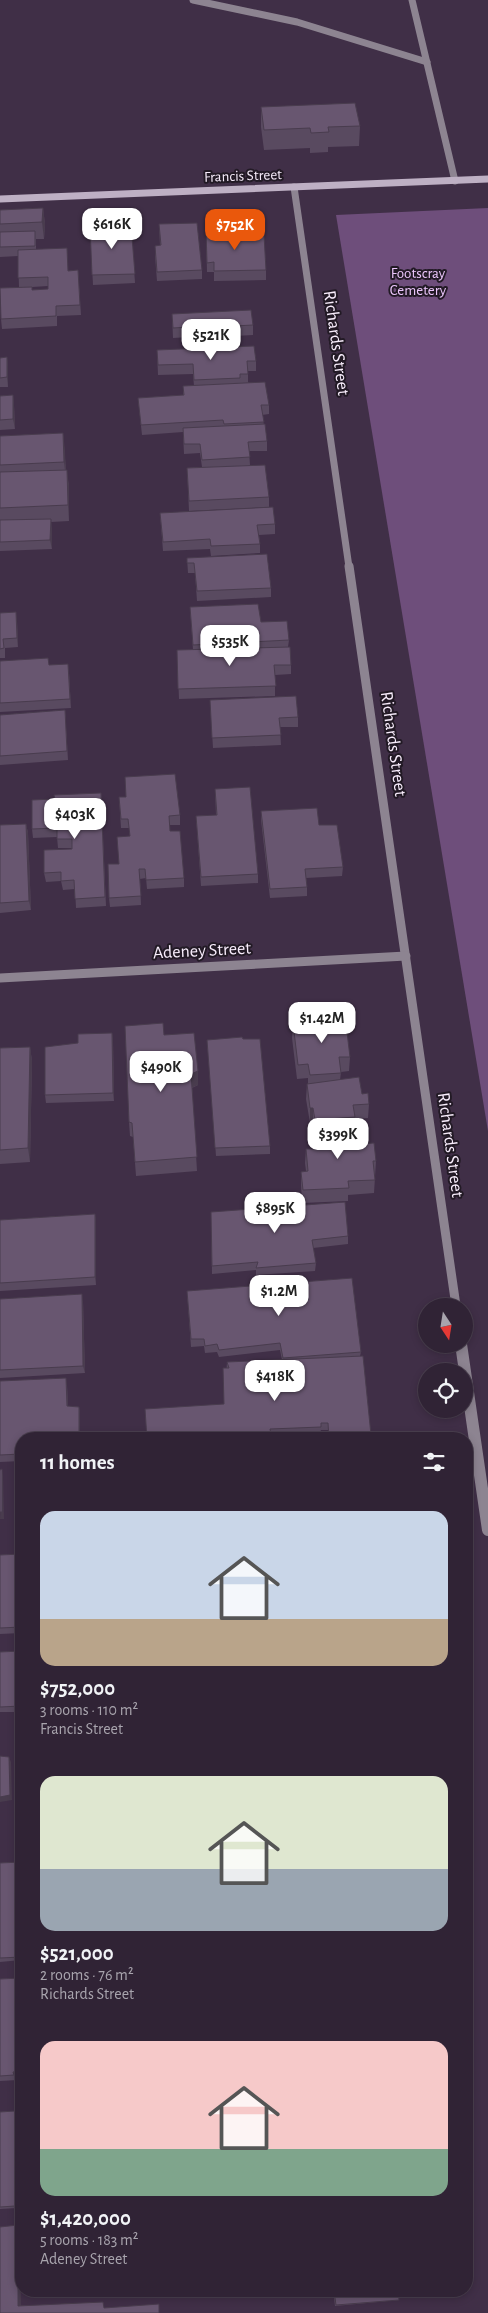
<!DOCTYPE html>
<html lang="en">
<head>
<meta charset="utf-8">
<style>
  :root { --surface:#302335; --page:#382b3d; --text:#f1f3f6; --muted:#a8a4ad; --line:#4b4050; --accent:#ea580c }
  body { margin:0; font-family:"Alegreya Sans",sans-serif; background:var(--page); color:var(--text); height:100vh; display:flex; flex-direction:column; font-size:19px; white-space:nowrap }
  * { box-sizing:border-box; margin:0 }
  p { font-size:16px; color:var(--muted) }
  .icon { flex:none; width:28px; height:28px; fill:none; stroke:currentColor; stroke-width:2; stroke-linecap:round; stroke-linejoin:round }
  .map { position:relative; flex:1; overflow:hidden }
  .sheet { position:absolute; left:15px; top:1432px; width:458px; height:865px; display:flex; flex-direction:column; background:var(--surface); border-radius:20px; box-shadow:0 2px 8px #0003,0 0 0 1px var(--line) }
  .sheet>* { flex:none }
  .needle { width:32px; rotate:168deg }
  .buttons { position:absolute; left:418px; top:1298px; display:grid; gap:10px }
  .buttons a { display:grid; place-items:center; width:55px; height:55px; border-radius:50%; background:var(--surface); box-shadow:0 2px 8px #0003,0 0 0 1px var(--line); font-size:25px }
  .price { position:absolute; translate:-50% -42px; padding:0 11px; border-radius:10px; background:#fff; color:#222; font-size:16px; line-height:32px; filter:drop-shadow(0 1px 2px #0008) }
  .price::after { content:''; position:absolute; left:50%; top:30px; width:15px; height:11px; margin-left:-8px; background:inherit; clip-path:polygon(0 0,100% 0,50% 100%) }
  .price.active { background:var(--accent); color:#fff }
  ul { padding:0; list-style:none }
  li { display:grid; align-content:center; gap:10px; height:265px; padding:0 25px }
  li span { display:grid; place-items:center; height:155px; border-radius:15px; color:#555 }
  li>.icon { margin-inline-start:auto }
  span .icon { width:90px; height:90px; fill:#fffc; stroke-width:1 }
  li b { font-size:21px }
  h2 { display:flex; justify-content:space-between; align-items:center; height:60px; padding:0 25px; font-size:21px }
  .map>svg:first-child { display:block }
  .green { fill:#6e4e7b }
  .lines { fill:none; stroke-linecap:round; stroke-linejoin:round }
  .lane { stroke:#8d8491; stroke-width:7 }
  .street-far2 { stroke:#8d8491; stroke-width:7 }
  .street-far1 { stroke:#8d8491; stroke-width:9 }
  .street { stroke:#8d8491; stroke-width:12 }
  .secondary { stroke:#beb0c4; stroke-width:7 }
  .wall { fill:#594a60; fill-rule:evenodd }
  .shaded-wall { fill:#493c4e }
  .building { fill:#685670; stroke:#493c4e }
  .labels { text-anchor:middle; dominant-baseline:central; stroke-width:4; stroke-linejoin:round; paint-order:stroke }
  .far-street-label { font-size:15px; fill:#f8edfc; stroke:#221a25 }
  .far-park-label { font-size:15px; fill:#ecc6fc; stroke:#221a25 }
  .street-label { font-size:18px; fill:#f8edfc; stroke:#221a25 }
</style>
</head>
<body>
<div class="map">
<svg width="488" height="2313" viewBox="0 0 488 2313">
  <rect width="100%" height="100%" fill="#402f47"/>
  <!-- green -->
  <polygon class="green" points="488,208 488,1131 336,215"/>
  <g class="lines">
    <!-- lane -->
    <g class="lane">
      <polyline points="193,0 297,22 427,62"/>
      <polyline points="412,0 455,181"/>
    </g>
    <!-- street-far2 -->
    <polyline class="street-far2" points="294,187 349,567"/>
    <!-- street-far1 -->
    <g class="street-far1">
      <polyline points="349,566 456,1306"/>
      <polyline points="0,978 406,956"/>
    </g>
    <!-- street -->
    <polyline class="street" points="461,1344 488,1530"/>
    <!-- secondary -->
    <polyline class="secondary" points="0,199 488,179"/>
  </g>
  <!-- wall -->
  <g class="wall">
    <polygon points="261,107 360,126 359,146 328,147 328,152 310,153 310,148 264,150 261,127"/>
    <path d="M43,208l2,16 -1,15h-8v11l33,21 9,-1 3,45 -24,1v10l-55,3 -1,-10 18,-32 -1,-31 -18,1v-47zM48,286v3l-16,1v-3z"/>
    <polygon points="159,224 202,270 202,279 157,281 155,256 160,246"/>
    <polygon points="131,225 135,283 93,285 90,226"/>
    <polygon points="206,230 242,236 266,270 266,280 214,281 214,272 207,272"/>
    <polygon points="172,314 253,325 253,335 235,336 236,347 256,361 256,371 248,371 248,382 269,405 269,414 262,415 264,425 267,441 267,451 249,451 250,465 269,497 269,507 189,511 187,468 202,467 200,453 184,454 183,432 142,435 138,398 183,395 183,386 194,386 193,374 158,375 157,350 191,349 190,337 173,338"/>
    <polygon points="7,357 8,367 8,387 0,387 0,358"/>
    <polygon points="13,395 14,405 15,429 0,430 0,396"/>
    <polygon points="63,433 66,470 69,486 69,521 51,522 52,549 0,551 0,436"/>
    <polygon points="160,513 275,524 275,534 259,535 260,544 260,553 211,556 210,549 163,551"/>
    <polygon points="187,558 271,588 271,597 197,601 195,573 188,573"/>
    <polygon points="190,607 261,622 289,640 288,647 291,665 291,674 275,675 275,696 179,699 177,650 193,650"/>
    <polygon points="0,613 17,621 18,647 5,648 5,658 0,658"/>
    <polygon points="0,661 49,665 69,673 71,708 0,712"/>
    <polygon points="210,700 298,717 298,727 280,727 281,745 213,748"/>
    <polygon points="65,710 68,760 0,765 0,715"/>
    <polygon points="215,789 258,874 258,883 201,886 196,816 216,815"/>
    <polygon points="101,793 106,906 76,908 75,889 63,890 61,881 46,882 44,873 72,848 58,848 57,837 33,838 32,829 55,799"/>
    <polygon points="119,797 180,815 180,825 170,825 170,831 184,878 184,887 147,889 146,878 140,879 141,905 110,907 109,898 119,864 130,836 129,828 121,828"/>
    <polygon points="261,811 319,825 343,867 342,876 306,878 307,887 307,896 270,898 261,820"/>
    <polygon points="26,824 28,833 31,910 0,913 0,825"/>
    <polygon points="311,1018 350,1057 349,1071 341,1072 340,1080 362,1094 369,1104 368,1118 355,1119 354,1129 360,1144 376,1161 374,1193 348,1195 348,1201 302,1203 301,1185 301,1172 306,1171 305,1163 306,1149 314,1149 314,1133 313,1122 310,1123 306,1099 307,1084 308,1084 308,1078 297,1079 292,1038 293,1023 310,1023"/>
    <polygon points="112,1033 113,1041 114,1101 46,1103 45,1095"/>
    <polygon points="164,1035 198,1085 192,1088 197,1171 136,1176 133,1137 130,1136 129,1122"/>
    <polygon points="207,1040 270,1146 270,1154 216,1156"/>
    <polygon points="30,1047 32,1061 30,1162 0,1164 0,1048"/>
    <polygon points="211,1212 348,1236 348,1244 313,1248 316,1263 315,1271 256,1275 256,1270 212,1274"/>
    <polygon points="95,1214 96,1222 96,1285 0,1291 0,1220"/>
    <polygon points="187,1291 361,1352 360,1356 371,1435 371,1439 328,1439 328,1430 321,1430 320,1433 271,1436 224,1404 227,1362 282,1360 280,1350 219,1357 217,1352 205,1353 204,1346 191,1347"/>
    <polygon points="0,1299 83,1301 85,1373 0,1378"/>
    <polygon points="0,1381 67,1385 68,1406 79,1407 80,1414 80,1439 21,1439 21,1461 0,1462"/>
    <polygon points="21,1554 21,1633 0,1634 0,1555"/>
    <polygon points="21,1651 21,1712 0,1712 0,1652"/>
    <polygon points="21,1862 21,1960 0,1962 0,1863"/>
    <polygon points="21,1978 21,2076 16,2077 18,2080 0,2081 0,1979"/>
    <polygon points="15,2111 17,2113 17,2208 0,2209 0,2112"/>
    <polygon points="333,2291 398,2291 399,2300 335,2306"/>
  </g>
  <!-- shaded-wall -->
  <g class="shaded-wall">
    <polygon points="43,208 45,224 44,239 42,222"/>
    <polygon points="7,357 8,367 8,387 7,377"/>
    <polygon points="13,395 14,405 15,429 13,419"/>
    <polygon points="63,433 65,450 66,479 64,462"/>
    <polygon points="67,470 69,486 69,521 68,505"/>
    <polygon points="51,519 52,528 52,549 50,540"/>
    <polygon points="16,612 17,621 18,647 17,638"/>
    <polygon points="68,664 69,673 71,708 70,699"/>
    <polygon points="26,824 28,833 31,910 29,901"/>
    <polygon points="112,1033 113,1041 114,1101 113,1093"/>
    <polygon points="30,1047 32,1061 30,1162 28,1148"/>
    <polygon points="198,1071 198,1085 191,1088 191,1074"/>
    <polygon points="310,1108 313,1108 313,1122 310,1123"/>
    <polygon points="95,1214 96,1222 96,1285 95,1277"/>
    <polygon points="82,1294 83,1301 85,1373 83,1366"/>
    <polygon points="66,1378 67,1385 68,1413 67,1406"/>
    <polygon points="79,1407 80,1414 80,1439 79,1439"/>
    <polygon points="2,1469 3,1476 4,1519 0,1519"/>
    <polygon points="9,1757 11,1762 12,1800 0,1802 0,1797"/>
    <polygon points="15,2111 17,2113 17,2208 15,2206"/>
    <polygon points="18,2225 20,2227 21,2307 18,2306"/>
  </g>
  <!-- building -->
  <g class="building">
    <polygon points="355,103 360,126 328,127 329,132 311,133 310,128 264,130 261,107"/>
    <polygon points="43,208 42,222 0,224 0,210"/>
    <polygon points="197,223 202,270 157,272 155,246 161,245 159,224"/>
    <polygon points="131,225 135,274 92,275 90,226"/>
    <polygon points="206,230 242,230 242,236 264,235 266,270 214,271 214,262 207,263"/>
    <polygon points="35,231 35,246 0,247 0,232"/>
    <polygon points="67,248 68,271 78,270 80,305 56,306 56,316 1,319 0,288 32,287 32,290 48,289 48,277 18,278 18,250"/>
    <polygon points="251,310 253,325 234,326 236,340 192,342 190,327 173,328 172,314"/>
    <polygon points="254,346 256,361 247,361 248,374 240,374 240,378 194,380 193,364 158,365 157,350"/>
    <polygon points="7,357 7,377 0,378 0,358"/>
    <polygon points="265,382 269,405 261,405 264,422 224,424 223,420 141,425 138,398 184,395 183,386"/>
    <polygon points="13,395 13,419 0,420 0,396"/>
    <polygon points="265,424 267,441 248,442 250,457 202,460 200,444 184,444 183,428"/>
    <polygon points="63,433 64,462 0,465 0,436"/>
    <polygon points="265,465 269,497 189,501 187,468"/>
    <polygon points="67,470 68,505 0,508 0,472"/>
    <polygon points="273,507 275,524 257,525 260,544 211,546 210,539 163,542 160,513"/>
    <polygon points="51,519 50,540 0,542 0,520"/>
    <polygon points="267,554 271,588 197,591 194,563 187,563 187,558"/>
    <polygon points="258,604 261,622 287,621 289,640 193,645 190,607"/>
    <polygon points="16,612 17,638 3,639 4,648 0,649 0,613"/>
    <polygon points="290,647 291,665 274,665 276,686 178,689 177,650"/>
    <polygon points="48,658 49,665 68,664 70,699 0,703 0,661"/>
    <polygon points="296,696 298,717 279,718 281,735 212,738 210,700"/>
    <polygon points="65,710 67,751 0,756 0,715"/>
    <polygon points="175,774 180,815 169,816 170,831 180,831 184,878 146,880 145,869 139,869 141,896 109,898 108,864 119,864 117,837 130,836 128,819 121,819 119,797 126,797 125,777"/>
    <polygon points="250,787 258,874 201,877 196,816 217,815 215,789"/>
    <polygon points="101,793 105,897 75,899 74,880 61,881 61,872 44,873 44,850 72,849 72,839 57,839 57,828 32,829 32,800 55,799 54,795"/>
    <polygon points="317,808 319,825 337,825 343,867 305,869 307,887 270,889 261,811"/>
    <polygon points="26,824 29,901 0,903 0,825"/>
    <polygon points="345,1016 350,1057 339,1057 341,1073 310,1075 308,1064 298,1065 293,1023 312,1023 311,1018"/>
    <polygon points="163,1023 164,1035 194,1033 198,1071 191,1074 197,1157 135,1162 132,1123 129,1122 125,1026"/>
    <polygon points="112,1033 113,1093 45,1095 45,1047 78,1043 78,1034"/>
    <polygon points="242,1037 243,1039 260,1039 270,1146 215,1148 207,1040"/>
    <polygon points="30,1047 28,1148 0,1150 0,1048"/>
    <polygon points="359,1077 362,1094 368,1093 369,1104 353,1105 355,1117 315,1120 313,1108 310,1108 307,1084"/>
    <polygon points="358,1128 360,1144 374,1143 376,1161 373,1161 375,1180 348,1181 349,1188 303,1190 301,1172 308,1171 306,1149 316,1149 314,1131"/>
    <polygon points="345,1202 348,1236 312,1240 316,1263 256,1268 258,1262 212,1266 211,1212"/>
    <polygon points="95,1214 95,1277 0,1283 0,1220"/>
    <polygon points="352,1278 361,1352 283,1358 280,1343 219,1350 217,1344 205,1346 204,1339 191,1339 187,1291"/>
    <polygon points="82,1294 83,1366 0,1370 0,1299"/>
    <polygon points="363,1356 371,1435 329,1439 328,1423 321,1423 321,1427 270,1429 272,1439 147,1439 145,1409 224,1404 223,1368 229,1368 227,1362"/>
    <polygon points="66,1378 67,1406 79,1407 79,1439 21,1439 21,1454 0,1455 0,1381"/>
    <polygon points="2,1469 2,1512 0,1512 0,1470"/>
    <polygon points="21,1554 21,1627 0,1628 0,1555"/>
    <polygon points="21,1651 21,1706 0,1707 0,1652"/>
    <polygon points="0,1756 9,1757 10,1795 0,1797"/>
    <polygon points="21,1862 21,1957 0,1958 0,1863"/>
    <polygon points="21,1978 21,2071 13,2072 14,2075 0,2076 0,1979"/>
    <polygon points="15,2111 15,2206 0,2207 0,2112"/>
    <polygon points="18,2225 18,2306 103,2302 104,2308 159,2304 159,2313 0,2313 0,2227"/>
    <polygon points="334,2291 398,2291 399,2300 336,2305"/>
  </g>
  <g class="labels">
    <!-- far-street labels -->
    <g class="far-street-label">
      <text transform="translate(243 176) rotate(-2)">Francis Street</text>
    </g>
    <!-- far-park labels -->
    <g class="far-park-label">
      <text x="418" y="273">Footscray<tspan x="418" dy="17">Cemetery</tspan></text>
    </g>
    <!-- street labels -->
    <g class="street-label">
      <text transform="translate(336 343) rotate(82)">Richards Street</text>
      <text transform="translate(393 744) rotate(82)">Richards Street</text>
      <text transform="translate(202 951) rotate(-3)">Adeney Street</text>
      <text transform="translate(450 1145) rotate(82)">Richards Street</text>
    </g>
  </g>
</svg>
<div class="buttons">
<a><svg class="needle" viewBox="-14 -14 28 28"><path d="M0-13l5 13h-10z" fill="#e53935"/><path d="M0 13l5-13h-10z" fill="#a8a4ad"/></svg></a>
<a><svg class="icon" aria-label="locate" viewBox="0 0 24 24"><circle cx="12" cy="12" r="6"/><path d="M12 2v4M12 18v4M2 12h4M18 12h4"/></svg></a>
</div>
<b class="price" style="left:112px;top:250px">$616K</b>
<b class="price active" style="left:235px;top:251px">$752K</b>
<b class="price" style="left:211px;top:361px">$521K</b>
<b class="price" style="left:230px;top:667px">$535K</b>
<b class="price" style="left:75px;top:840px">$403K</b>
<b class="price" style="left:322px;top:1044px">$1.42M</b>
<b class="price" style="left:161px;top:1093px">$490K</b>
<b class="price" style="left:338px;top:1160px">$399K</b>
<b class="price" style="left:275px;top:1234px">$895K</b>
<b class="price" style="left:279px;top:1317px">$1.2M</b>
<b class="price" style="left:275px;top:1402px">$418K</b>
<section class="sheet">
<h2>11 homes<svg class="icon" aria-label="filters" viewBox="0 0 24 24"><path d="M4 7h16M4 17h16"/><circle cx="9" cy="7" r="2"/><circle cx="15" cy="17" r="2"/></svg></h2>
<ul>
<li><span style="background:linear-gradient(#c9d6e8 70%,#b9a48a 0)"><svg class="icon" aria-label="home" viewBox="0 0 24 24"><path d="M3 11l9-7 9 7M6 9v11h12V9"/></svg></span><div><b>$752,000</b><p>3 rooms · 110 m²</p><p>Francis Street</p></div></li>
<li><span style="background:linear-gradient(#dfe7d0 60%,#9aa5b1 0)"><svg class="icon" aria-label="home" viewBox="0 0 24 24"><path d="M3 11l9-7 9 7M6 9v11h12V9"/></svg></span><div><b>$521,000</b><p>2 rooms · 76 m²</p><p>Richards Street</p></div></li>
<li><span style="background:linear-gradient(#f6c9c9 70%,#7fa58c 0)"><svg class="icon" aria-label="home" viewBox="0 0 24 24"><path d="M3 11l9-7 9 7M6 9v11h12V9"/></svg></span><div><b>$1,420,000</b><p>5 rooms · 183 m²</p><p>Adeney Street</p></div></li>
</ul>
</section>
</div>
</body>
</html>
